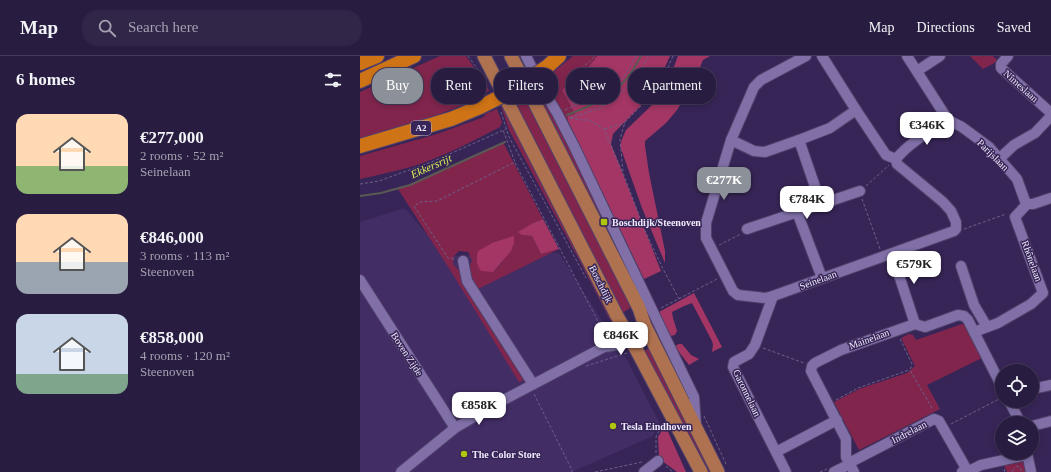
<!DOCTYPE html>
<html lang="en">
<head>
<meta charset="utf-8">
<style>
  :root { --surface:#291c41; --page:#312548; --text:#f1f3f6; --muted:#a5a1b1; --line:#453a5a; --accent:#8c9099 }
  body { margin:0; font-family:Georgia,serif; background:var(--page); color:var(--text); height:100vh; display:flex; flex-direction:column; font-size:15px; white-space:nowrap }
  * { box-sizing:border-box; margin:0 }
  p { font-size:13px; color:var(--muted) }
  .icon { flex:none; width:22px; height:22px; fill:none; stroke:currentColor; stroke-width:2; stroke-linecap:round; stroke-linejoin:round }
  .map { position:relative; flex:1; overflow:hidden }
  .sheet { display:flex; flex-direction:column; background:var(--surface); width:360px }
  .sheet>* { flex:none }
  .guide { position:absolute; left:12px; top:12px; width:380px; height:36px; display:flex; gap:8px }
  .controls { position:absolute; left:635px; top:308px; display:grid; gap:8px }
  .controls a { display:grid; place-items:center; width:44px; height:44px; border-radius:50%; background:var(--surface); box-shadow:0 2px 6px #0003,0 0 0 1px var(--line); font-size:20px }
  .price { position:absolute; translate:-50% -34px; padding:0 9px; border-radius:8px; background:#fff; color:#222; font-size:13px; line-height:26px; filter:drop-shadow(0 1px 2px #0008) }
  .price::after { content:''; position:absolute; left:50%; top:24px; width:12px; height:9px; margin-left:-6px; background:inherit; clip-path:polygon(0 0,100% 0,50% 100%) }
  .price.selected { background:var(--accent); color:#fff }
  ul { padding:0; list-style:none }
  li { display:flex; align-items:center; gap:12px; height:100px; padding:0 16px }
  li span { display:grid; place-items:center; flex:none; width:112px; height:80px; border-radius:12px; color:#555 }
  li>.icon { margin-inline-start:auto }
  span .icon { width:48px; height:48px; fill:#fffc; stroke-width:1 }
  li b { font-size:17px }
  h2 { display:flex; justify-content:space-between; align-items:center; height:48px; padding:0 16px; font-size:17px }
  .tag { padding:0 14px; border-radius:16px; background:var(--surface); box-shadow:0 2px 6px #0003,0 0 0 1px var(--line); font-size:14px; line-height:36px }
  .tag.selected { background:var(--accent); color:#fff }
  header { display:flex; align-items:center; gap:24px; box-sizing:border-box; height:56px; padding:0 20px; background:var(--surface); border-bottom:1px solid var(--line) }
  header strong { font-size:19px }
  nav { display:flex; gap:22px; margin-inline-start:auto; font-size:14px }
  .search { width:280px; height:36px; background:var(--page); display:flex; align-items:center; gap:10px; box-sizing:border-box; padding:0 14px; border-radius:16px; color:var(--muted); font-size:15px }
  main { display:flex; flex:1; min-height:0 }
  .map>svg:first-child { display:block }
  .built { fill:#422d65 }
  .green { fill:#81254d; fill-rule:evenodd }
  .forest { fill:#a33664 }
  .lines { fill:none; stroke-linecap:round; stroke-linejoin:round }
  .stream { stroke:#5a5a54; stroke-width:2 }
  .minor-casing { stroke:#51416a; stroke-width:12 }
  .major-casing { stroke:#51416a; stroke-width:15 }
  .highway-casing { stroke:#51416a; stroke-width:16 }
  .path { stroke:#6e6089; stroke-width:1; stroke-dasharray:3 2; stroke-linecap:butt }
  .minor { stroke:#8170a8; stroke-width:10 }
  .major { stroke:#af7250; stroke-width:13 }
  .highway { stroke:#ce7316; stroke-width:14 }
  .highway-bridge-casing { stroke:#51416a; stroke-width:16; stroke-linecap:butt }
  .highway-bridge { stroke:#ce7316; stroke-width:14 }
  .poi-dot { fill:#aec60b; stroke:#372557; stroke-width:1.5 }
  .labels { text-anchor:middle; dominant-baseline:central; stroke-width:3; stroke-linejoin:round; paint-order:stroke }
  .shield { fill:#372557; stroke:#b8afcb; stroke-width:1 }
  .shield-label { font-size:9px; font-weight:bold; fill:#efeafd }
  .street-label { font-size:10px; fill:#efeafd; stroke:#372557 }
  .poi-label { font-size:10px; font-weight:bold; fill:#efeafd; stroke:#372557; text-anchor:start }
  .water-label { font-size:11px; font-style:italic; fill:#d9f356; stroke:#372557 }
</style>
</head>
<body>
<header>
<strong>Map</strong>
<div class="search"><svg class="icon" aria-label="search" viewBox="0 0 24 24"><circle cx="10" cy="10" r="6"/><path d="M15 15l6 6"/></svg>Search here</div>
<nav><a>Map</a><a>Directions</a><a>Saved</a></nav>
</header>
<main>
<section class="sheet">
<h2>6 homes<svg class="icon" aria-label="filters" viewBox="0 0 24 24"><path d="M4 7h16M4 17h16"/><circle cx="9" cy="7" r="2"/><circle cx="15" cy="17" r="2"/></svg></h2>
<ul>
<li><span style="background:linear-gradient(#ffd9b3 65%,#8fb573 0)"><svg class="icon" aria-label="home" viewBox="0 0 24 24"><path d="M3 11l9-7 9 7M6 9v11h12V9"/></svg></span><div><b>€277,000</b><p>2 rooms · 52 m²</p><p>Seinelaan</p></div></li>
<li><span style="background:linear-gradient(#ffd9b3 60%,#9aa5b1 0)"><svg class="icon" aria-label="home" viewBox="0 0 24 24"><path d="M3 11l9-7 9 7M6 9v11h12V9"/></svg></span><div><b>€846,000</b><p>3 rooms · 113 m²</p><p>Steenoven</p></div></li>
<li><span style="background:linear-gradient(#c9d6e8 75%,#7fa58c 0)"><svg class="icon" aria-label="home" viewBox="0 0 24 24"><path d="M3 11l9-7 9 7M6 9v11h12V9"/></svg></span><div><b>€858,000</b><p>4 rooms · 120 m²</p><p>Steenoven</p></div></li>
</ul>
</section>
<div class="map">
<svg width="691" height="416" viewBox="0 0 691 416">
  <rect width="100%" height="100%" fill="#372557"/>
  <!-- built -->
  <polygon class="built" points="45,152 85,200 199,197 267,304 299,366 293,380 212,416 0,416 0,166"/>
  <!-- green -->
  <g class="green">
    <polygon points="80,0 106,0 127,30 129,35 110,46 63,65 0,84 0,36"/>
    <polygon points="213,0 237,0 227,13 202,34 215,58 208,60 208,65 205,65 194,46 183,23 191,18"/>
    <polygon points="610,0 633,0 638,5 623,13"/>
    <polygon points="176,28 198,63 283,244 280,246 171,31"/>
    <polygon points="156,41 170,44 273,250 261,258 151,44"/>
    <polygon points="146,48 192,140 207,177 252,263 250,264 218,202 149,74 141,50"/>
    <path d="M137,53l5,13 -2,5c-25,13 -50,26 -77,36 -20,7 -42,11 -63,16v-23l77,-22 47,-17 1,-3z"/>
    <path d="M145,86l-1,2 2,4 37,71 -10,4 -11,12 10,1 9,18 18,-5 -83,41 -8,-18 4,-12 -4,-8 -9,-1 -5,5 -1,8 9,10 60,100 1,5 -1,2 -3,1 -67,-109 -54,-84 24,-10zM154,181l-12,25 -9,10 1,-30z"/>
    <polygon points="602,268 605,269 622,302 567,329 580,353 499,394 474,346 499,333 547,317 555,310 541,282 549,278 553,279 556,284"/>
    <polygon points="290,292 331,377 354,416 345,416 282,296"/>
    <polygon points="664,404 667,416 647,416 643,407"/>
  </g>
  <!-- forest -->
  <g class="forest">
    <polygon points="237,0 310,0 301,20 294,31 285,45 253,78 251,88 301,215 284,223 208,65 208,60 215,58 202,34 227,13"/>
    <polygon points="318,0 350,0 343,4 332,30 317,54 306,67 285,85 285,90 289,117 305,195 305,207 282,152 260,90 262,83 266,74 292,49 308,26"/>
    <polygon points="183,163 199,193 181,198 172,180 162,179 158,176 173,167"/>
    <path d="M154,180v7l-3,8 -18,21 -12,-1c-5,-7 -5,-12 -3,-20l16,-9z"/>
    <polygon points="334,237 362,291 352,296 353,289 352,285 332,247 324,250 312,256 313,262 317,275 315,279 310,280 299,256"/>
    <polygon points="319,288 322,288 331,299 339,303 329,309 316,292 315,290"/>
    <polygon points="305,369 326,416 317,416 301,404 299,400 298,381"/>
  </g>
  <g class="lines">
    <!-- stream -->
    <g class="stream">
      <path d="M207,59c37,-14 55,-22 74,-59"/>
      <polyline points="0,140 21,137 50,129 145,86"/>
    </g>
    <!-- minor casing -->
    <g class="minor-casing">
      <g id="minor">
        <polyline points="166,0 182,32 197,57 214,90 304,279 320,312 334,341 336,369"/>
        <polyline points="446,0 401,24 394,31 371,84 346,167 346,182 373,235 378,239 405,242 413,240 594,175 596,173 596,166 591,155 583,146 537,108 536,103 526,99 496,54 462,0"/>
        <polyline points="547,0 588,64 602,71 629,91 657,123 665,145 667,148 673,148 691,142"/>
        <polyline points="648,0 641,8 641,12 691,57"/>
        <polyline points="557,15 580,0"/>
        <polyline points="371,84 394,95 405,96 439,84 470,72 496,54"/>
        <polyline points="439,84 461,148"/>
        <path d="M536,103c14,-17 33,-27 52,-39"/>
        <polyline points="639,103 654,89 675,77 691,60"/>
        <polyline points="437,156 462,222"/>
        <polyline points="387,173 500,135"/>
        <polyline points="532,198 555,268"/>
        <polyline points="103,205 107,225 173,328"/>
        <polyline points="601,210 614,249 627,271"/>
        <polyline points="0,224 95,372"/>
        <polyline points="413,240 395,289 389,298 374,306 373,311 426,416"/>
        <polyline points="614,276 638,267 671,248 683,237 655,161 667,148"/>
        <path d="M244,291c13,-1 21,-4 31,-12"/>
        <polyline points="672,333 691,329"/>
        <polyline points="649,345 658,362 659,367"/>
        <polyline points="672,370 691,365"/>
        <polyline points="416,396 477,364"/>
        <polyline points="667,397 671,416"/>
        <polyline points="489,407 574,363 579,365 607,414"/>
        <polyline points="41,416 95,372 136,348 244,291 256,280 265,275 285,270"/>
        <polyline points="284,416 298,405"/>
        <polyline points="474,416 490,408"/>
        <polyline points="494,416 486,401 486,383 451,315 452,310 455,307 481,294 555,268 565,271 598,259 604,260 608,264 642,331"/>
        <polyline points="602,416 607,414 611,414 621,409 667,399"/>
      </g>
    </g>
    <!-- major casing -->
    <g class="major-casing">
      <g id="major">
        <polyline points="124,0 257,260 276,293 341,416"/>
        <polyline points="151,0 279,252 285,270 358,416"/>
      </g>
    </g>
    <!-- highway casing -->
    <g class="highway-casing">
      <g id="highway">
        <polyline points="0,7 17,0"/>
        <polyline points="188,10 199,0"/>
        <polyline points="0,25 54,0"/>
        <polyline points="0,90 91,63 120,51"/>
      </g>
    </g>
    <!-- path -->
    <g class="path">
      <polyline points="108,0 123,21"/>
      <polyline points="313,0 304,20 291,40 265,66 260,83 263,117 285,175 303,213 319,243"/>
      <polyline points="213,49 217,33 214,20 235,0"/>
      <path d="M205,54c12,-6 24,-9 36,-14 17,-7 27,-24 35,-40"/>
      <polyline points="141,56 149,81 226,222"/>
      <path d="M210,62c12,-4 24,-7 35,-13 19,-11 33,-30 44,-49"/>
      <polyline points="210,62 222,64 229,64 244,73 262,115"/>
      <polyline points="245,73 265,67"/>
      <polyline points="155,107 243,275"/>
      <polyline points="0,128 19,125 74,105 146,73"/>
      <polyline points="506,130 529,109"/>
      <polyline points="502,143 520,193"/>
      <polyline points="604,173 646,158"/>
      <polyline points="359,189 381,178"/>
      <polyline points="94,203 88,202 54,150 60,146 77,145 155,106 143,74"/>
      <polyline points="301,252 357,223"/>
      <polyline points="540,283 552,308 550,314 573,354"/>
      <polyline points="236,285 247,271 250,269"/>
      <polyline points="403,292 444,307"/>
      <polyline points="226,310 267,297"/>
      <polyline points="174,338 212,414 212,416"/>
      <polyline points="476,344 498,332 549,314"/>
      <polyline points="344,360 366,408"/>
      <polyline points="591,368 641,342"/>
      <polyline points="296,397 296,381 303,366"/>
      <polyline points="306,410 313,416"/>
      <polyline points="656,410 660,411 662,416"/>
      <polyline points="644,413 645,416"/>
      <polyline points="235,416 282,406"/>
      <polyline points="460,416 467,413"/>
      <polyline points="652,416 655,411"/>
    </g>
    <!-- minor -->
    <use href="#minor" class="minor"/>
    <!-- major -->
    <use href="#major" class="major"/>
    <!-- highway -->
    <use href="#highway" class="highway"/>
    <!-- highway-bridge casing -->
    <g class="highway-bridge-casing">
      <polyline id="highway-bridge" points="120,51 152,35 188,10"/>
    </g>
    <!-- highway-bridge -->
    <use href="#highway-bridge" class="highway-bridge"/>
  </g>
  <!-- markers -->
  <g class="poi-dot">
    <rect x="240" y="162" width="8" height="8" rx="2"/>
    <circle cx="253" cy="370" r="4"/>
    <circle cx="104" cy="398" r="4"/>
  </g>
  <g class="labels">
    <!-- shield labels -->
    <rect class="shield" x="51" y="65" width="20" height="14" rx="3"/>
    <g class="shield-label">
      <text x="61" y="72">A2</text>
    </g>
    <!-- street labels -->
    <g class="street-label">
      <text transform="translate(661 30) rotate(42)">Nîmeslaan</text>
      <text transform="translate(633 99) rotate(45)">Parijslaan</text>
      <text transform="translate(672 205) rotate(70)">Rhônelaan</text>
      <text transform="translate(458 224) rotate(-20)">Seinelaan</text>
      <text transform="translate(241 228) rotate(63)">Boschdijk</text>
      <text transform="translate(509 283) rotate(-20)">Mainelaan</text>
      <text transform="translate(47 298) rotate(57)">Boven Zijde</text>
      <text transform="translate(387 337) rotate(64)">Garonnelaan</text>
      <text transform="translate(549 376) rotate(-27)">Indrelaan</text>
    </g>
    <!-- poi labels -->
    <g class="poi-label">
      <text x="252" y="166">Boschdijk/Steenoven</text>
      <text x="261" y="370">Tesla Eindhoven</text>
      <text x="112" y="398">The Color Store</text>
    </g>
    <!-- water labels -->
    <g class="water-label">
      <text transform="translate(71 110) rotate(-24)">Ekkersrijt</text>
    </g>
  </g>
</svg>
<div class="controls">
<a><svg class="icon" aria-label="locate" viewBox="0 0 24 24"><circle cx="12" cy="12" r="6"/><path d="M12 2v4M12 18v4M2 12h4M18 12h4"/></svg></a>
<a><svg class="icon" aria-label="layers" viewBox="0 0 24 24"><path d="M12 4l9 5-9 5-9-5zM3 14l9 5 9-5"/></svg></a>
</div>
<b class="price" style="left:567px;top:90px">€346K</b>
<b class="price selected" style="left:364px;top:145px">€277K</b>
<b class="price" style="left:447px;top:164px">€784K</b>
<b class="price" style="left:554px;top:229px">€579K</b>
<b class="price" style="left:261px;top:300px">€846K</b>
<b class="price" style="left:119px;top:370px">€858K</b>
<div class="guide">
<a class="tag selected">Buy</a>
<a class="tag">Rent</a>
<a class="tag">Filters</a>
<a class="tag">New</a>
<a class="tag">Apartment</a>
</div>
</div>
</main>
</body>
</html>
